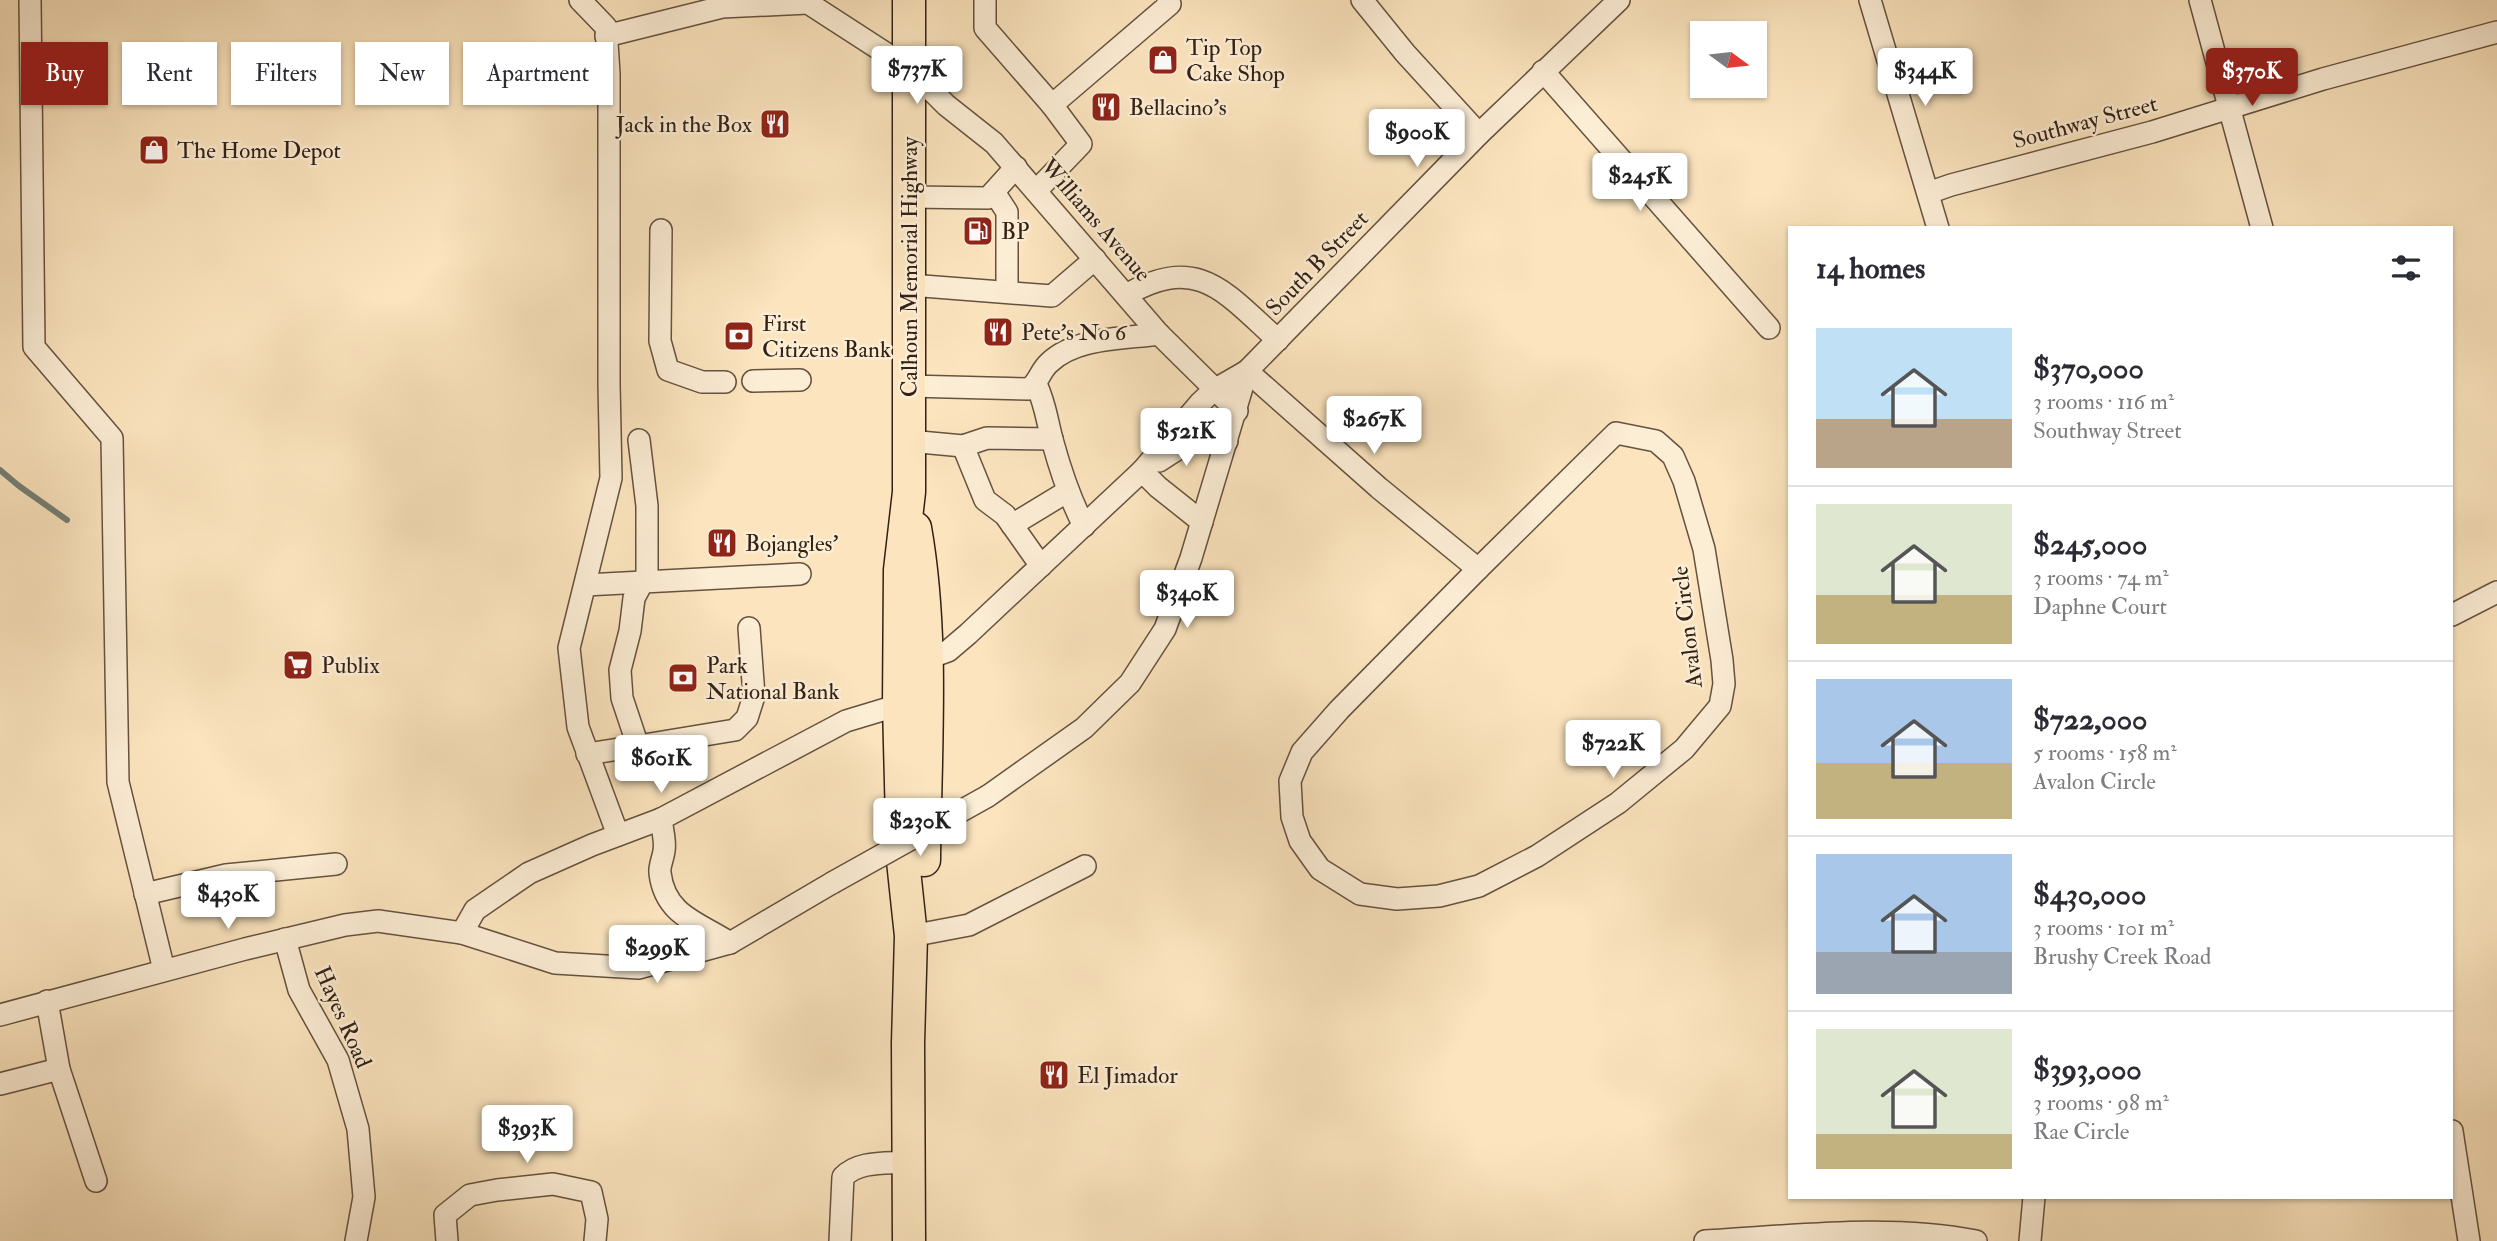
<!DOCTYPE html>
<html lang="en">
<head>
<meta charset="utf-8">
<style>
  :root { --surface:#fff; --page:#f7f7f7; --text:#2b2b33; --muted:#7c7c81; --line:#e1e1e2; --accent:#8f2418 }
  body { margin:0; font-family:"IM FELL Double Pica",serif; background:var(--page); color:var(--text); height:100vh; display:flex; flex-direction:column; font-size:26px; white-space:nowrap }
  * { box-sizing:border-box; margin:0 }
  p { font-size:23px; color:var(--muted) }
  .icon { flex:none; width:38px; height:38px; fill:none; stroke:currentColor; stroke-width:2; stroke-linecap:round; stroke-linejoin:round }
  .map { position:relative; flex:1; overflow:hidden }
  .side { position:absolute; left:1788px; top:226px; width:665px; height:973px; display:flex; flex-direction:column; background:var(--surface); border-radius:0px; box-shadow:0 2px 5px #0004 }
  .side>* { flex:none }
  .banner { position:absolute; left:21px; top:42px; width:665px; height:63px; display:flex; gap:14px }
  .needle { width:46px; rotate:105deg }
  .fabs { position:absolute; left:1690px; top:21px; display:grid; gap:14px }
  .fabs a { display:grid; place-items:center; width:77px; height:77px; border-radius:0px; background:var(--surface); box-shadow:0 2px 5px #0004; font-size:35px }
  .price { position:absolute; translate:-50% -60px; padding:0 16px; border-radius:7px; background:#fff; color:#222; font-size:23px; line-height:46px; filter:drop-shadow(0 2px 4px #0008) }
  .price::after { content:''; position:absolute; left:50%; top:42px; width:21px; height:16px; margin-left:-10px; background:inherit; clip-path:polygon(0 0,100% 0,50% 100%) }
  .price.selected { background:var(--accent); color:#fff }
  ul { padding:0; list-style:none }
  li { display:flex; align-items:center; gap:21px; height:175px; padding:0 28px }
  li+li { border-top:2px solid var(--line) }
  li span { display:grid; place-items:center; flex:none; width:196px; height:140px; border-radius:0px; color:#555 }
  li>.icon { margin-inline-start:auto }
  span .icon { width:84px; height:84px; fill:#fffc; stroke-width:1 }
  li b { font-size:30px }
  h2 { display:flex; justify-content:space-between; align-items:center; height:84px; padding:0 28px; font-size:30px }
  .tag { padding:0 24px; border-radius:0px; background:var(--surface); box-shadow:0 2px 5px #0004; font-size:24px; line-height:63px }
  .tag.selected { background:var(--accent); color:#fff }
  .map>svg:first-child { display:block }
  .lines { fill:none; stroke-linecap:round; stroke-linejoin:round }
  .stream { stroke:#747f76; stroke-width:6 }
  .minor-casing { stroke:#65523f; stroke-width:24 }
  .highway-casing { stroke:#332115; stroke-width:35 }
  .minor { stroke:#fcedd5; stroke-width:21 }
  .highway { stroke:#fbe4be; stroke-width:32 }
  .minor-bridge-casing { stroke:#65523f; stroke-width:24; stroke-linecap:butt }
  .minor-bridge { stroke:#fcedd5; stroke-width:21 }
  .labels { text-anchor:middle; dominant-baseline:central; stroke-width:5; stroke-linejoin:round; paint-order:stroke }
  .poi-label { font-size:23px; fill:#332115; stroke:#fcedd5; text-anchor:start }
  .street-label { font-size:23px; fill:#332115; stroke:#fcedd5 }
</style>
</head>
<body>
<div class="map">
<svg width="2497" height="1241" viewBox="0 0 2497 1241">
  <rect width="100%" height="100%" fill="#fbe4be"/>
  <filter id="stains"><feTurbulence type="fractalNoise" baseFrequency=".00286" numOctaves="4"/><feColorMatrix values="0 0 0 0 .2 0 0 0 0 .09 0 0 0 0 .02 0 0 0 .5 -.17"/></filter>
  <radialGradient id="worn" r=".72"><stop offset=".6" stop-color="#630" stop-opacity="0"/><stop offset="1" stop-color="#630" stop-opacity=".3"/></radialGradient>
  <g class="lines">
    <!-- stream -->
    <polyline class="stream" points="0,470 19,486 67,520"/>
    <!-- minor casing -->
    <g class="minor-casing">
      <g id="minor">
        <polyline points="30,0 34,347 112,438 118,782 164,970"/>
        <polyline points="580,0 606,27 609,74 609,384 611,478 569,648 578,727 618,835"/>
        <polyline points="985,0 985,28 1052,105"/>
        <polyline points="1362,0 1405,53 1479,134"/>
        <polyline points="1870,0 1938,228"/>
        <polyline points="2200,0 2262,228"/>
        <polyline points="606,36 722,7 808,3 910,69 946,105 994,143 1159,334 1237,411"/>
        <polyline points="1543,71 1769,328"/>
        <polyline points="1036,191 1081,144 1052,105 1170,4 1168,0"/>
        <polyline points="994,192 1007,212 1007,292"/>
        <polyline points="1928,193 1951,185 2152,132 2323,79 2497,32"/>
        <polyline points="909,197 988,198 1016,167"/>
        <polyline points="661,230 660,341 668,370 702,382 725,382"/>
        <polyline points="910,285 1052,296 1095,259"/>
        <path d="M1126,295c73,-42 99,-2 152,45"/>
        <polyline points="1247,371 1379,488 1478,569"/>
        <polyline points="753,381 800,380"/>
        <path d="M1036,384c10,21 11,38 17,59 8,29 17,56 31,83"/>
        <path d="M909,386l120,3c10,-7 11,-18 20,-26 27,-26 74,-24 110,-29"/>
        <polygon points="1616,433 1656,441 1673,456 1684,481 1704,549 1722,660 1724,684 1720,706 1684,749 1618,803 1537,856 1479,886 1439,896 1397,899 1360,894 1320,869 1300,841 1292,817 1290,781 1302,752 1339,710 1478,569"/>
        <polyline points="639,440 647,506 647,574 634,598 630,631 620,670 622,698 638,746 735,730 747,718 754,696 749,628"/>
        <polyline points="909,441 963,446 987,438 1052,439"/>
        <polyline points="963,446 985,500 1005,515 1041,566"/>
        <path d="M1159,461c26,-16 36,-28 68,-20"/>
        <polyline points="1142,471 1158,487 1202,522"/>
        <polyline points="1012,525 1068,491"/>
        <polyline points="585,585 800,574"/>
        <polyline points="2452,615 2497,592"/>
        <polyline points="926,659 948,651 968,634 1142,471 1200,403 1214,390 1247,371 1479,134 1619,0"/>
        <polyline points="587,754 638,746"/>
        <polyline points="988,796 1084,728 1130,683 1165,629 1191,558 1247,371"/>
        <path d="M661,819c1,10 5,22 3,32 -1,8 -5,15 -4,22 5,43 40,50 70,70"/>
        <polyline points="145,894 226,875 336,864"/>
        <polyline points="462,933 475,910 529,873 592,845 661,819 846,721 899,705"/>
        <polyline points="911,936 969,925 1085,866"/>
        <polyline points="285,939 299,990 338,1060 358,1129 364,1197 356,1241"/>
        <polyline points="0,1015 245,949 345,925 378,921 462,933 555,963 639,968 730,943 832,883"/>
        <polyline points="59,1069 96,1181"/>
        <polyline points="0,1084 59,1069 47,1001"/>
        <polyline points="2452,1131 2469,1241"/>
        <polyline points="447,1241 445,1215 470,1195 497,1190 553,1184 591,1192 597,1219 595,1241"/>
        <path d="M840,1241l3,-64c16,-17 44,-13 66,-15"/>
        <path d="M1705,1241c89,-5 183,-17 271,0"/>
        <polyline points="2030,1241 2034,1197"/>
      </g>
    </g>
    <!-- highway casing -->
    <g class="highway-casing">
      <g id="highway">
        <polyline points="909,0 909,492 900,570 899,705 903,861 911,936 908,1043 909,1241"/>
        <path d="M915,528c19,108 10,222 9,332"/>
      </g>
    </g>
    <!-- minor -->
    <use href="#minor" class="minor"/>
    <!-- highway -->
    <use href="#highway" class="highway"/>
    <!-- minor-bridge casing -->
    <g class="minor-bridge-casing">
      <polyline id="minor-bridge" points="832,883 988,796"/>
    </g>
    <!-- minor-bridge -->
    <use href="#minor-bridge" class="minor-bridge"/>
  </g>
  <!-- icons -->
  <defs>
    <g id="shop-square" transform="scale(1.575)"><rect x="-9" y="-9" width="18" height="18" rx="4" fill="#8f2418" stroke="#fcedd5"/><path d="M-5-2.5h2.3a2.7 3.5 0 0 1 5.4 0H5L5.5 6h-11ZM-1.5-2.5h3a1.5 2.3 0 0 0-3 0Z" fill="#fff"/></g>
    <g id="restaurant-square" transform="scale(1.575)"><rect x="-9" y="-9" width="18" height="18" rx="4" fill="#8f2418" stroke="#fcedd5"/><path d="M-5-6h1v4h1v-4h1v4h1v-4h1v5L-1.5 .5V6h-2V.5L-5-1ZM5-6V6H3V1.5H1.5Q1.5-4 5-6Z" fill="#fff"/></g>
    <g id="fuel-square" transform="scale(1.575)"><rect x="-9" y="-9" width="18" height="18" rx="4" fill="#8f2418" stroke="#fcedd5"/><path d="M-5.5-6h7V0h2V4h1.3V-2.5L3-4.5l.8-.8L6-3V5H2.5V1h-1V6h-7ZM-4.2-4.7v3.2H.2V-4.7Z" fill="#fff"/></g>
    <g id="bank-square" transform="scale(1.575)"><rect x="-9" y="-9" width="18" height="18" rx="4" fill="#8f2418" stroke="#fcedd5"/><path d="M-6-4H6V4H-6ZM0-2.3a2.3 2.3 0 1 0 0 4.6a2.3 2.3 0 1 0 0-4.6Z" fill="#fff"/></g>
    <g id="supermarket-square" transform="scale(1.575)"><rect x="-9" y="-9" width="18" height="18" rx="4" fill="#8f2418" stroke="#fcedd5"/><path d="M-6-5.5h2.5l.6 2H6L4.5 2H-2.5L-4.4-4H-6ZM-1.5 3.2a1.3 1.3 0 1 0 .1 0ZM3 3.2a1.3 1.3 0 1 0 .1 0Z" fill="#fff"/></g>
  </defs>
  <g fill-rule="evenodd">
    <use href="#shop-square" x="1163" y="60"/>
    <use href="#restaurant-square" x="1106" y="107"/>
    <use href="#restaurant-square" x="775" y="124"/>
    <use href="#shop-square" x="154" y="150"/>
    <use href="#fuel-square" x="978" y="231"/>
    <use href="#restaurant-square" x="998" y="332"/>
    <use href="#bank-square" x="739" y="336"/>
    <use href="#restaurant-square" x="722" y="543"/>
    <use href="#supermarket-square" x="298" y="665"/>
    <use href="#bank-square" x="683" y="678"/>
    <use href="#restaurant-square" x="1054" y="1075"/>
  </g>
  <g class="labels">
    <!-- poi labels -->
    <g class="poi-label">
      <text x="1186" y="47">Tip Top<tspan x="1186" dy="26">Cake Shop</tspan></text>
      <text x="1129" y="107">Bellacino's</text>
      <text x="752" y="124" text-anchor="end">Jack in the Box</text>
      <text x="177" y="150">The Home Depot</text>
      <text x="1001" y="231">BP</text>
      <text x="762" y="323">First<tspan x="762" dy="26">Citizens Bank</tspan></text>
      <text x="1021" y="332">Pete's No 6</text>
      <text x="745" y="543">Bojangles'</text>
      <text x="321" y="665">Publix</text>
      <text x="706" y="665">Park<tspan x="706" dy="26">National Bank</tspan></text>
      <text x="1077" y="1075">El Jimador</text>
    </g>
    <!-- street labels -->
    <g class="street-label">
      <text transform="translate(2085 122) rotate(-15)">Southway Street</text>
      <text transform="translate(1096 220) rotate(49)">Williams Avenue</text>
      <text transform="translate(1317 263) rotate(-46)">South B Street</text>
      <text transform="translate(909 267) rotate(-90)">Calhoun Memorial Highway</text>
      <text transform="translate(1687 627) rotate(-97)">Avalon Circle</text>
      <text transform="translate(343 1017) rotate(66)">Hayes Road</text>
    </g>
  </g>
  <rect width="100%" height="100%" filter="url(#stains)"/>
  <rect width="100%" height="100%" fill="url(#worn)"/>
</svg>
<div class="fabs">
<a><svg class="needle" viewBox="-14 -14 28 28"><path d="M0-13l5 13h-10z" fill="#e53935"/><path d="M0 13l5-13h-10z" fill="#7c7c81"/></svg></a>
</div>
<b class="price" style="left:917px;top:106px">$737K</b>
<b class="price" style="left:1925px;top:108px">$344K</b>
<b class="price selected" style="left:2252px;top:108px">$370K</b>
<b class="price" style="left:1417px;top:169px">$900K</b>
<b class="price" style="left:1640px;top:213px">$245K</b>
<b class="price" style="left:1374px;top:456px">$267K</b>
<b class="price" style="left:1186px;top:468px">$521K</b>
<b class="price" style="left:1187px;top:630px">$340K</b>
<b class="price" style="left:1613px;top:780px">$722K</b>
<b class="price" style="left:661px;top:795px">$601K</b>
<b class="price" style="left:920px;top:858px">$230K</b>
<b class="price" style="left:228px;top:931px">$430K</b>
<b class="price" style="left:657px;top:985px">$299K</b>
<b class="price" style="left:527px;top:1165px">$393K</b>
<div class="banner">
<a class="tag selected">Buy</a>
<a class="tag">Rent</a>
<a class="tag">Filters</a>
<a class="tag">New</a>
<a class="tag">Apartment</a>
</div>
<section class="side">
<h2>14 homes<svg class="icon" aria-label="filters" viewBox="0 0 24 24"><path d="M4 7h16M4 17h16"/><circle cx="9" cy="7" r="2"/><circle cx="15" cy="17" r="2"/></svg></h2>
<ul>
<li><span style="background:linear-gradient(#bfe0f5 65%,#b9a48a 0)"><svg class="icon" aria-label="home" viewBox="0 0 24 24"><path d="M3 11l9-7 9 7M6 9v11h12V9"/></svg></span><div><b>$370,000</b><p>3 rooms · 116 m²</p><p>Southway Street</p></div></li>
<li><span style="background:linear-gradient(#dfe7d0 65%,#c2b280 0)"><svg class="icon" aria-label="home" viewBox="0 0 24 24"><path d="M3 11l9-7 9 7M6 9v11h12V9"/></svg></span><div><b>$245,000</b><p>3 rooms · 74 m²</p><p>Daphne Court</p></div></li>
<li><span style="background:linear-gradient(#a9c7e8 60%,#c2b280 0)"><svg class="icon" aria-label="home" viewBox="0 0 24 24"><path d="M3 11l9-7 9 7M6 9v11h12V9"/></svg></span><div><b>$722,000</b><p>5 rooms · 158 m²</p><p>Avalon Circle</p></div></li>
<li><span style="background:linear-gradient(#a9c7e8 70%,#9aa5b1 0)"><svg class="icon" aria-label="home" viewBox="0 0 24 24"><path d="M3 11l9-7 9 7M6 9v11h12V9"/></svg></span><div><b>$430,000</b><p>3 rooms · 101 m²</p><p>Brushy Creek Road</p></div></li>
<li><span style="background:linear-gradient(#dfe7d0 75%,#c2b280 0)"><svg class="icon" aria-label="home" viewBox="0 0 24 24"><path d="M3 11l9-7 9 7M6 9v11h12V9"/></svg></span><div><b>$393,000</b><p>3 rooms · 98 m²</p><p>Rae Circle</p></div></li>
</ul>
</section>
</div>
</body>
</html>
